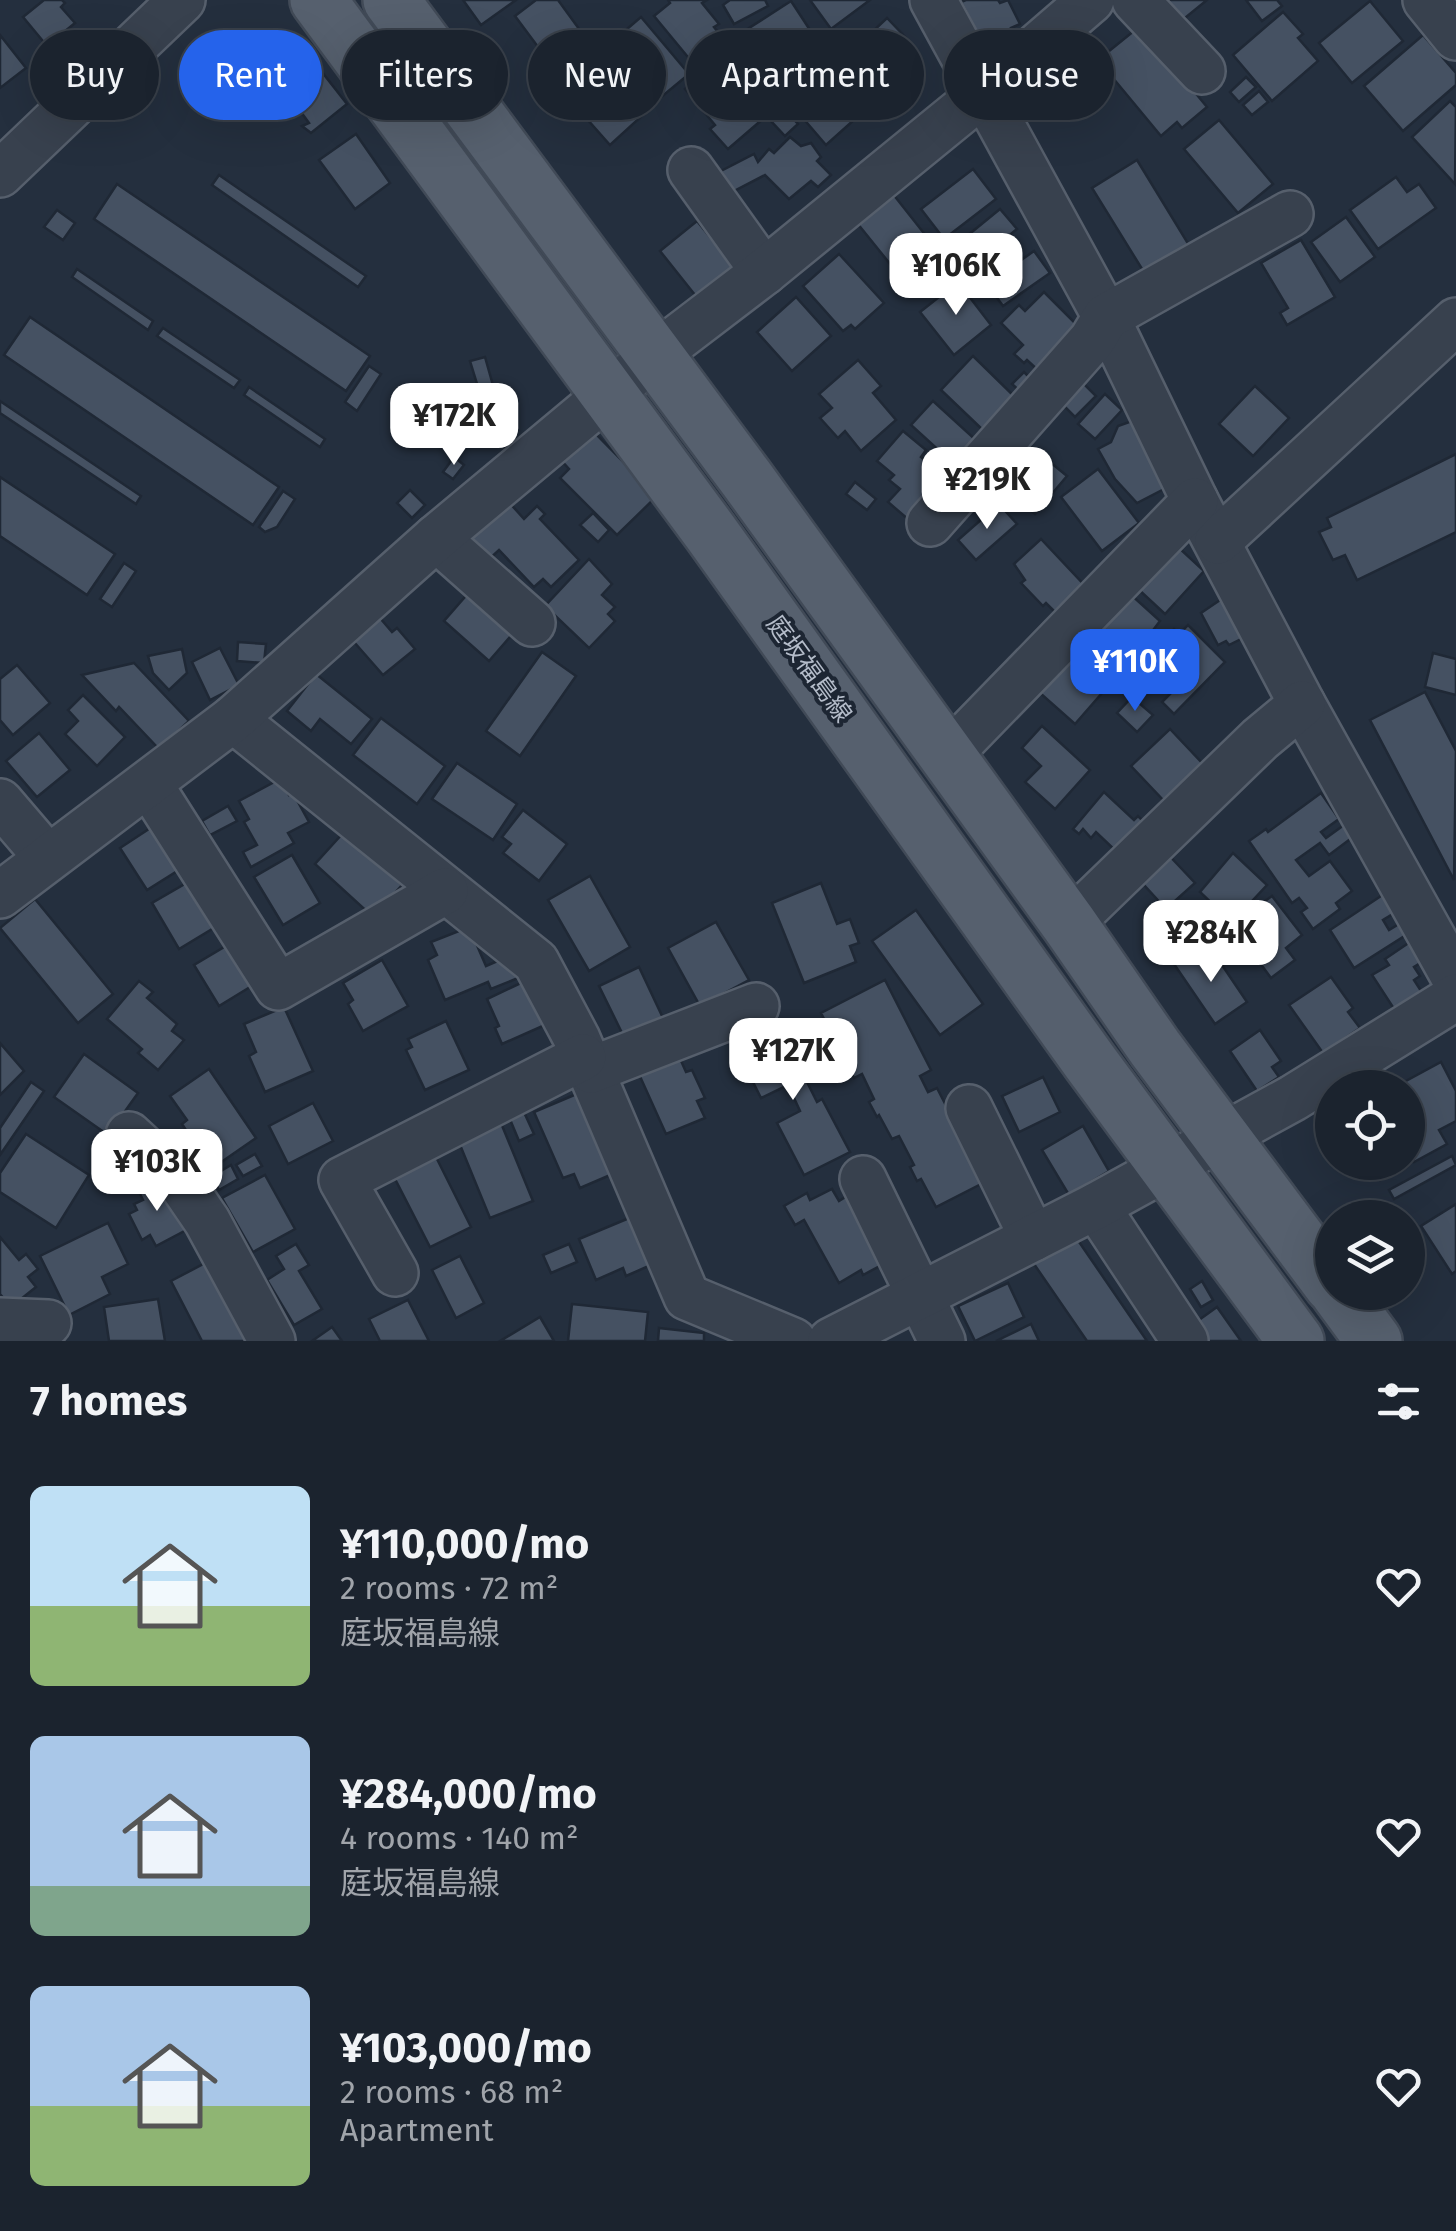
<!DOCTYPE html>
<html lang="en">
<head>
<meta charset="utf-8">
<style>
  :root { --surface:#1b232e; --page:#282f3a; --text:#f1f3f6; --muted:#a0a4aa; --line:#39404a; --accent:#2563eb }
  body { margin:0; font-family:"Fira Sans","Noto Sans JP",sans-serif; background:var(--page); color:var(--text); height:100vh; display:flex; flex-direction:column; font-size:38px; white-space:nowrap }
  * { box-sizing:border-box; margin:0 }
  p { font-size:32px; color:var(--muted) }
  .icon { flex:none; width:55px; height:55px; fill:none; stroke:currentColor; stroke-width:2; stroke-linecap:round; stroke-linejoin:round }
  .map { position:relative; height:1341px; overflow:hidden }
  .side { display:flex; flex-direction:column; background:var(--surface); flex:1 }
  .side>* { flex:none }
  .banner { position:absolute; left:30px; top:30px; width:1398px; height:90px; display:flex; gap:20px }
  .controls { position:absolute; left:1315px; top:1070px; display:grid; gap:20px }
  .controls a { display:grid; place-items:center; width:110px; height:110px; border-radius:50%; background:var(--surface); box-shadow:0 10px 40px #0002,0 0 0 2px var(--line); font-size:50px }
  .price { position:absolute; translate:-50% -85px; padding:0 22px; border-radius:20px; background:#fff; color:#222; font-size:32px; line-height:65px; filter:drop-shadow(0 2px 5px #0008) }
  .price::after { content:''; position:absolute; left:50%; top:60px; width:30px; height:22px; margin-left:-15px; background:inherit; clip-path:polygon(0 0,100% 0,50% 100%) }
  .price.current { background:var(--accent); color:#fff }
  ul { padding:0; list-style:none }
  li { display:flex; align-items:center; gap:30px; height:250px; padding:0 30px }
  li span { display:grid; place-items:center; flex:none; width:280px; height:200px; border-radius:15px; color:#555 }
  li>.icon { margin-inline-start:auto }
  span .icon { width:120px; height:120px; fill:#fffc; stroke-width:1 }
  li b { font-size:42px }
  h2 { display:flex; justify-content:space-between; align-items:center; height:120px; padding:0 30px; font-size:42px }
  .pill { padding:0 35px; border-radius:45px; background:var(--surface); box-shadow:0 10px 40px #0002,0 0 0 2px var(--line); font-size:35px; line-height:90px }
  .pill.current { background:var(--accent); color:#fff }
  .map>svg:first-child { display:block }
  .building { fill:#455162; stroke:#1f2835; stroke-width:2.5 }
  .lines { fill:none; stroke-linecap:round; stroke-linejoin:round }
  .minor-casing { stroke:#565f6c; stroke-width:50 }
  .major-casing { stroke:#414a57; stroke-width:60 }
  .minor { stroke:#38414e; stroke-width:45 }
  .major { stroke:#56606e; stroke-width:55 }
  .labels { text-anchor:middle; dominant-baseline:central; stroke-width:8; stroke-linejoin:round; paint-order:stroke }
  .street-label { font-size:25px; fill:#b4bcc9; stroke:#1d2633 }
</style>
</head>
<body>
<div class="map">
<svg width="1456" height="1341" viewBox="0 0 1456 1341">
  <rect width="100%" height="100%" fill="#242f3e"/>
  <!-- building -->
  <g class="building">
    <polygon points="44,0 62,0 65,3 61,7 75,23 47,46 23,17"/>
    <polygon points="463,0 516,0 481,25"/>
    <polygon points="536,0 558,0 582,33 547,59 515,16"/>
    <polygon points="668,0 707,0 702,3 719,24 714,27 722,37 692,62 654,16 670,3"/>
    <polygon points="730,0 765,0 768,6 734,24 723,5"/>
    <polygon points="810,0 870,0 831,29"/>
    <polygon points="966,0 998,0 1000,3 1008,0 1020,24 1011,28 1016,40 988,54 961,2"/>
    <polygon points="1161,0 1207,0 1180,22"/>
    <polygon points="1246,0 1277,0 1282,6 1262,21"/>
    <polygon points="791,1 810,30 765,60 746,30"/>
    <polygon points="1370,1 1403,41 1352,83 1319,43"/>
    <polygon points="1283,12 1303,34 1298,38 1318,61 1272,101 1233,55"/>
    <polygon points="641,17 689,74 654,103 606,47"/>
    <polygon points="887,18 911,43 858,93 834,68"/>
    <polygon points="1140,26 1207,107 1182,128 1177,122 1161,136 1098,60"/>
    <polygon points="272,31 293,35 347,104 311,133 302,126 309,123 252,45"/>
    <polygon points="0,35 26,68 0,88"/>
    <polygon points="1423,35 1456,73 1456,85 1403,131 1364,86"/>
    <polygon points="728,52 738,63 743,58 768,88 758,96 771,112 728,149 710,129 715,125 685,89"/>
    <polygon points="582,57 589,65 595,60 644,114 610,145 564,93 569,88 560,78"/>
    <polygon points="812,67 855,119 826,145 772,82 788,69 797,80"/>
    <polygon points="1246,77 1256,87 1239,102 1230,92"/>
    <polygon points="1259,91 1268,102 1252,115 1243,105"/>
    <polygon points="1450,101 1456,107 1455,184 1412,137"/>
    <polygon points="784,109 798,124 785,136 771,121"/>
    <polygon points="1219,120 1273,184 1238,213 1184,149"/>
    <polygon points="356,134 390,183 355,209 319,160"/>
    <polygon points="790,137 801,146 811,143 821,157 817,161 831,175 818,187 811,181 789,199 765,175 732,192 721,171 754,154 758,162 769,149 774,153"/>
    <polygon points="1137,160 1192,250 1147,277 1092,188"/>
    <polygon points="973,169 996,199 944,239 921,209"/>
    <polygon points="219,175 366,276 358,287 212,185"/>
    <polygon points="1396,177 1407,192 1419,184 1436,208 1378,249 1350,210"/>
    <polygon points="117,184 370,356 346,391 94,219"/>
    <polygon points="889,189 938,251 903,280 853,218"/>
    <polygon points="1000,209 1017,229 973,265 956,245"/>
    <polygon points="57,210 75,223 63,240 44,227"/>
    <polygon points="1346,217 1375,257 1340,282 1311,242"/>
    <polygon points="697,221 740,274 703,305 660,251"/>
    <polygon points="1301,240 1335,297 1287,325 1280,313 1288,308 1261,263"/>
    <polygon points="1034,251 1050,273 1003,306 987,284"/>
    <polygon points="839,254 884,303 855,329 851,325 843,331 803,286"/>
    <polygon points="77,269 153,321 148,330 72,277"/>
    <polygon points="958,282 991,325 954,355 920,312"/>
    <polygon points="1044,292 1082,330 1040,372 1027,360 1024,363 1014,354 1023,345 1001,323 1019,305 1025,311"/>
    <polygon points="796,297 831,336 792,371 757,332"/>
    <polygon points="30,317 279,487 253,525 4,355"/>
    <polygon points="163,328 240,380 234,388 157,336"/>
    <polygon points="973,356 1018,400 986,433 941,390"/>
    <polygon points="485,357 496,396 482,400 470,361"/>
    <polygon points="858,360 881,386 873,393 896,420 861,451 845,431 838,438 820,418 832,408 819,394"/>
    <polygon points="369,366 381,374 357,411 345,402"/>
    <polygon points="1024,372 1034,382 1023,394 1012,384"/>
    <polygon points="1075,375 1096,396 1075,417 1054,396"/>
    <polygon points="1255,386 1289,418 1253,456 1219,424"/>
    <polygon points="249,387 325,439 320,447 244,395"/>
    <polygon points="1105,394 1122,410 1095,439 1078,424"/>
    <polygon points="0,401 141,496 136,504 0,413"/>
    <polygon points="933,401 978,442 956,466 911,425"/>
    <polygon points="1132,421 1166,488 1137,503 1115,479 1098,449 1111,442 1118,426"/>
    <polygon points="903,431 926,450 921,457 945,478 909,520 888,502 900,489 889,480 894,475 877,461"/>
    <polygon points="595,433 657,496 617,535 560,478 569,469 560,459"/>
    <polygon points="1028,444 1067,476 1035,514 1001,486 993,496 978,483"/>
    <polygon points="1456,454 1456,532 1357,580 1345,555 1333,560 1319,532 1331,527 1327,518"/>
    <polygon points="454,457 464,465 453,479 443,472"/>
    <polygon points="1098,469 1139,523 1102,551 1061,497"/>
    <polygon points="0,477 115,554 87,595 0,536"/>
    <polygon points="855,482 876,499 867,510 846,494"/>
    <polygon points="410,490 425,505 412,518 397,503"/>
    <polygon points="283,491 295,499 277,527 265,532 259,527"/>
    <polygon points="507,500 524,519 537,506 545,514 540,519 579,560 551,587 543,579 534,587 499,550 486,562 465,540"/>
    <polygon points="999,504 1017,524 976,560 958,540"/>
    <polygon points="593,513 609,530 598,542 580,525"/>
    <polygon points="1041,539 1088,589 1059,616 1046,603 1043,606 1021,583 1025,580 1014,564"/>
    <polygon points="1177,546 1204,571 1165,614 1137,588"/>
    <polygon points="589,559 612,584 602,595 615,607 608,614 615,621 589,648 545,606"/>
    <polygon points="124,563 136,571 112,607 100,599"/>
    <polygon points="471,590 516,630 489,661 444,621"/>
    <polygon points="1128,592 1160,621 1129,662 1094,629"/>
    <polygon points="1226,596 1247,636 1229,645 1226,641 1218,645 1201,613"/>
    <polygon points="374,611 392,632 397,628 415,649 383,675 347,634"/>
    <polygon points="1188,625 1225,662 1174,714 1162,702 1181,683 1151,653 1174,629 1179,634"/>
    <polygon points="238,642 266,644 264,663 237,661"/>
    <polygon points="1082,646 1116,677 1075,724 1040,693"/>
    <polygon points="220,648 239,685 210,700 192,662"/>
    <polygon points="182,649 187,673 169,690 153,673 148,656"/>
    <polygon points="542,652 576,676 520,756 486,731"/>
    <polygon points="1433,653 1456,659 1456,695 1425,687"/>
    <polygon points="134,663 189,721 159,749 119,707 116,711 82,675"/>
    <polygon points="17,665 50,703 13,735 0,720 0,679"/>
    <polygon points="316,674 372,719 351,744 320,719 311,731 287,711"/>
    <polygon points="1425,692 1456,751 1454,880 1370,720"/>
    <polygon points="83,695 125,737 97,766 65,734 78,721 68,710"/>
    <polygon points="1132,697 1153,715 1137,732 1117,713"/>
    <polygon points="381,718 445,766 417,804 353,755"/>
    <polygon points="1042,726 1090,770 1055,809 1025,782 1041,766 1022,748"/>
    <polygon points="1170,729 1205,766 1166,803 1131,766"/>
    <polygon points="39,733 70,770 37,797 6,761"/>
    <polygon points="457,763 517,804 493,840 432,799"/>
    <polygon points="280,779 289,795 293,793 309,822 288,833 294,843 251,867 243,852 257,845 244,822 249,819 239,801"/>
    <polygon points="1104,792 1134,820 1138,816 1147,825 1119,854 1096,832 1091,838 1083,829 1079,834 1073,829"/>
    <polygon points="1321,793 1339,819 1321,832 1326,838 1344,825 1353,837 1329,855 1320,843 1296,860 1309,876 1330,861 1352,891 1336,903 1340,909 1313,929 1301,912 1307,908 1299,898 1292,903 1249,841 1266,829 1268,832"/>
    <polygon points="228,806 237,821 210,835 202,821"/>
    <polygon points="523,810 567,844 539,881 503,853 511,844 502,837"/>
    <polygon points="155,825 182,868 147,890 120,848"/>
    <polygon points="344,832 402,885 373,917 315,864"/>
    <polygon points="1162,848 1195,883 1166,909 1134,874"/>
    <polygon points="1233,853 1267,885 1238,916 1231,910 1225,916 1200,892"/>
    <polygon points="292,855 320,903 283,925 254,877"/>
    <polygon points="590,876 630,947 589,971 548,900"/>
    <polygon points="190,881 217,926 179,949 152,903"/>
    <polygon points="821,883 837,924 850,919 859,943 850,946 856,962 804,983 772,903"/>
    <polygon points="1384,894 1396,912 1383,920 1389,930 1399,924 1406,935 1354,968 1330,930"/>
    <polygon points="1272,896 1302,935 1286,948 1295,960 1271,978 1232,925"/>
    <polygon points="35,899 113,994 78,1023 0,928"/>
    <polygon points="916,910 983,1004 940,1035 872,941"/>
    <polygon points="716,922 749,980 700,1006 668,948"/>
    <polygon points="469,927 486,966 509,956 518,978 491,989 488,982 445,1000 428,960 437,955 431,942"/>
    <polygon points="1410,942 1422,962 1414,967 1420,976 1414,980 1425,997 1398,1015 1372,975 1389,965 1385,959"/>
    <polygon points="231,943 255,984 219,1006 194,965"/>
    <polygon points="1201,946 1216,969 1222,965 1247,1002 1215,1024 1174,964"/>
    <polygon points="382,960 408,1006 363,1031 348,1004 353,1000 343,983"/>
    <polygon points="639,967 663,1018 624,1037 599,986"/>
    <polygon points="1331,977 1353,1008 1348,1012 1360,1028 1323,1053 1289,1005"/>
    <polygon points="885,980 931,1070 920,1076 928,1092 937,1088 985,1182 936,1207 921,1179 917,1181 910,1167 914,1165 899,1136 892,1139 879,1115 877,1117 869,1102 874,1099 862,1074 854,1078 821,1013"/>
    <polygon points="139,981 153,992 147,998 177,1024 172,1031 184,1040 158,1070 138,1053 142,1049 107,1019"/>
    <polygon points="525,981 545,1025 502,1044 495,1028 499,1026 487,999"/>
    <polygon points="284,1007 313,1071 265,1092 249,1056 256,1052 244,1024"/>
    <polygon points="446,1021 469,1070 425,1090 406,1050 412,1047 408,1039"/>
    <polygon points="767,1027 787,1066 797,1062 817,1102 822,1099 850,1152 804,1175 777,1123 800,1111 788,1085 761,1098 734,1044"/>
    <polygon points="1260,1030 1281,1061 1272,1067 1279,1077 1257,1091 1230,1051"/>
    <polygon points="0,1043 24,1071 0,1095"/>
    <polygon points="84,1054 138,1093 108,1135 54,1097"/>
    <polygon points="678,1054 686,1072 692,1070 705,1098 697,1101 705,1118 666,1134 638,1072"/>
    <polygon points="1441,1062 1456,1091 1456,1121 1439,1130 1447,1144 1414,1162 1408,1149 1408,1088 1393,1088"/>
    <polygon points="209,1069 256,1138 217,1165 211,1156 205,1160 182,1124 187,1120 170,1096"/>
    <polygon points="1043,1077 1060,1112 1019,1132 1002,1096"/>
    <polygon points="31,1082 44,1091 0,1155 0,1128"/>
    <polygon points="579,1093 615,1173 580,1188 574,1174 563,1178 534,1112"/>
    <polygon points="313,1103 333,1141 288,1164 269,1126"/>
    <polygon points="523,1110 534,1134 519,1141 509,1117"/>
    <polygon points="501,1123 533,1201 490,1218 458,1140"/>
    <polygon points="1083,1126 1109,1171 1069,1195 1042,1150"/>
    <polygon points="26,1134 89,1175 56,1228 0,1192 0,1173"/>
    <polygon points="255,1154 262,1166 243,1176 236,1165"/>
    <polygon points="435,1155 471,1227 430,1247 393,1175"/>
    <polygon points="117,1156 130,1164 113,1189 100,1181"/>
    <polygon points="1452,1156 1456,1165 1394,1199 1389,1190"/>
    <polygon points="1354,1162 1389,1162 1394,1173 1380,1180 1372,1165 1360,1172"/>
    <polygon points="231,1165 238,1179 219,1190 211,1177"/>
    <polygon points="265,1175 295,1229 253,1252 222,1198"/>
    <polygon points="158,1177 190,1228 156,1246 150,1235 142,1240 129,1214 137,1210 134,1204 143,1200 137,1188"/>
    <polygon points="832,1189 839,1201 847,1196 891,1260 863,1275 861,1270 839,1283 804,1220 795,1225 784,1206 807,1193 810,1200"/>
    <polygon points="1456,1204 1456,1271 1452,1274 1421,1226"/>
    <polygon points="634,1216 651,1265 626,1276 623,1268 596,1280 579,1239"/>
    <polygon points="108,1223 128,1264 102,1277 110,1294 69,1315 40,1256"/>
    <polygon points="1075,1236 1147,1341 1087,1341 1034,1264"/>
    <polygon points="0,1237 19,1260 26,1254 38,1269 28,1277 36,1287 11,1307 0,1294"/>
    <polygon points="296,1244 309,1265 299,1271 322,1309 294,1325 267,1280 284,1269 276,1256"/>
    <polygon points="569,1244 577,1262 551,1273 543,1255"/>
    <polygon points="460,1256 484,1303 456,1318 432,1270"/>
    <polygon points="209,1261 249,1338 243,1341 202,1341 171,1281"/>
    <polygon points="1202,1281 1213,1300 1201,1307 1190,1289"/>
    <polygon points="1008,1283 1024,1317 975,1341 958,1306"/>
    <polygon points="158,1299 165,1341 109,1341 104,1307"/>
    <polygon points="408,1300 429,1341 380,1341 369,1319"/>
    <polygon points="572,1304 648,1312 645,1341 568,1341"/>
    <polygon points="1217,1307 1241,1341 1204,1341 1192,1325"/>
    <polygon points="540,1317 554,1341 500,1341"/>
    <polygon points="1031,1324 1039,1341 996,1341"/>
    <polygon points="332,1327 342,1341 312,1341"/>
    <polygon points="659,1328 704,1333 704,1341 658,1341"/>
  </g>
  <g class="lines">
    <!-- minor casing -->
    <g class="minor-casing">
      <g id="minor">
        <polyline points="933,0 1106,317 1195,501 1302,704 1456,980"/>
        <polyline points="1135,0 1202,71"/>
        <polyline points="1426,0 1456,37"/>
        <polyline points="691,170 764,272"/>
        <polyline points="0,174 182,0"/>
        <polyline points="930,523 1092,340 1106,317 1290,214"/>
        <polyline points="436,538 532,623"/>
        <polyline points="1218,541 1456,321"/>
        <polyline points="233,719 536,962 577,1039 687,1297 793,1341"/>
        <polyline points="946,757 1195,501"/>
        <polyline points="149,784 278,987 445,891"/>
        <polyline points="0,802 47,857"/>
        <polyline points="0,895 233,719 436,538 654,356 764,272 982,94 1091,0"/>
        <polyline points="1069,924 1260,739 1302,704"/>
        <polyline points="591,1070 756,1006"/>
        <polyline points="969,1108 1033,1238"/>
        <polyline points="129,1135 181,1183 207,1221 272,1341"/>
        <polyline points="863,1179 942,1341"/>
        <polyline points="1096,1206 1185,1341"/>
        <polyline points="395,1273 342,1180 583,1057"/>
        <polyline points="0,1321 48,1323"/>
        <polyline points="831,1341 1096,1206 1293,1098 1456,997"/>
      </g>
    </g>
    <!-- major casing -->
    <g class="major-casing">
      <g id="major">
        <polyline points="318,0 711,533 1090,1062 1296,1341"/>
        <polyline points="391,0 746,478 1069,924 1155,1048 1332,1285"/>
        <polyline points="1338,1292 1374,1341"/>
      </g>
    </g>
    <!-- minor -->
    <use href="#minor" class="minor"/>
    <!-- major -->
    <use href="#major" class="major"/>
  </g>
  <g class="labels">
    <!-- street labels -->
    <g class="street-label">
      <text transform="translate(809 669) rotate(54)">庭坂福島線</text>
    </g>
  </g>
</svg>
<div class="controls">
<a><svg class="icon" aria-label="locate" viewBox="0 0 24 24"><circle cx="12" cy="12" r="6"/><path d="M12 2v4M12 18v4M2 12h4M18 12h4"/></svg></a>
<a><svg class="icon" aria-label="layers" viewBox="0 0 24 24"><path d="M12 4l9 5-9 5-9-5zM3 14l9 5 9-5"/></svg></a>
</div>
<b class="price" style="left:956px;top:318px">¥106K</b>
<b class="price" style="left:454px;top:468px">¥172K</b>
<b class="price" style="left:987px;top:532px">¥219K</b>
<b class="price current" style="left:1135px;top:714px">¥110K</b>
<b class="price" style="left:1211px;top:985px">¥284K</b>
<b class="price" style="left:793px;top:1103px">¥127K</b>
<b class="price" style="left:157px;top:1214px">¥103K</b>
<div class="banner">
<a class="pill">Buy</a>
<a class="pill current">Rent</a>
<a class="pill">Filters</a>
<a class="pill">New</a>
<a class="pill">Apartment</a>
<a class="pill">House</a>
</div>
</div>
<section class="side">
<h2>7 homes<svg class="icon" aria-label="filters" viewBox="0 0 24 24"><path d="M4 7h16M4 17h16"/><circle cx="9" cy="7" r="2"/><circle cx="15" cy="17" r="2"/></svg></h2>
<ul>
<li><span style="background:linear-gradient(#bfe0f5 60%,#8fb573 0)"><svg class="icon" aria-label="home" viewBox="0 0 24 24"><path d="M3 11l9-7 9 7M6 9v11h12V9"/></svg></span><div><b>¥110,000/mo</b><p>2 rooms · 72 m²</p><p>庭坂福島線</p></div><svg class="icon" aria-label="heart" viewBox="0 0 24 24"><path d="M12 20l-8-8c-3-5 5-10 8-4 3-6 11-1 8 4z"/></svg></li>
<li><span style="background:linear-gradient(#a9c7e8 75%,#7fa58c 0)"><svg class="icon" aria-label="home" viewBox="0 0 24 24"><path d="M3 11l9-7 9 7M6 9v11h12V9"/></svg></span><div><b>¥284,000/mo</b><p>4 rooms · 140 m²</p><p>庭坂福島線</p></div><svg class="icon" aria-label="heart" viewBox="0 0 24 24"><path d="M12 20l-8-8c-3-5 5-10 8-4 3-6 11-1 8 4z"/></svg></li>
<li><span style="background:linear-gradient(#a9c7e8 60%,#8fb573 0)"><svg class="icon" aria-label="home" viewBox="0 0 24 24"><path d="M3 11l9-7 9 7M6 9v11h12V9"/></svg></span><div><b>¥103,000/mo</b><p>2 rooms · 68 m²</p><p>Apartment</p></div><svg class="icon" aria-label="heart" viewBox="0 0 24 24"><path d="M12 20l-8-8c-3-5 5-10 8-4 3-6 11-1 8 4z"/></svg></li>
</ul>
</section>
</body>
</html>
